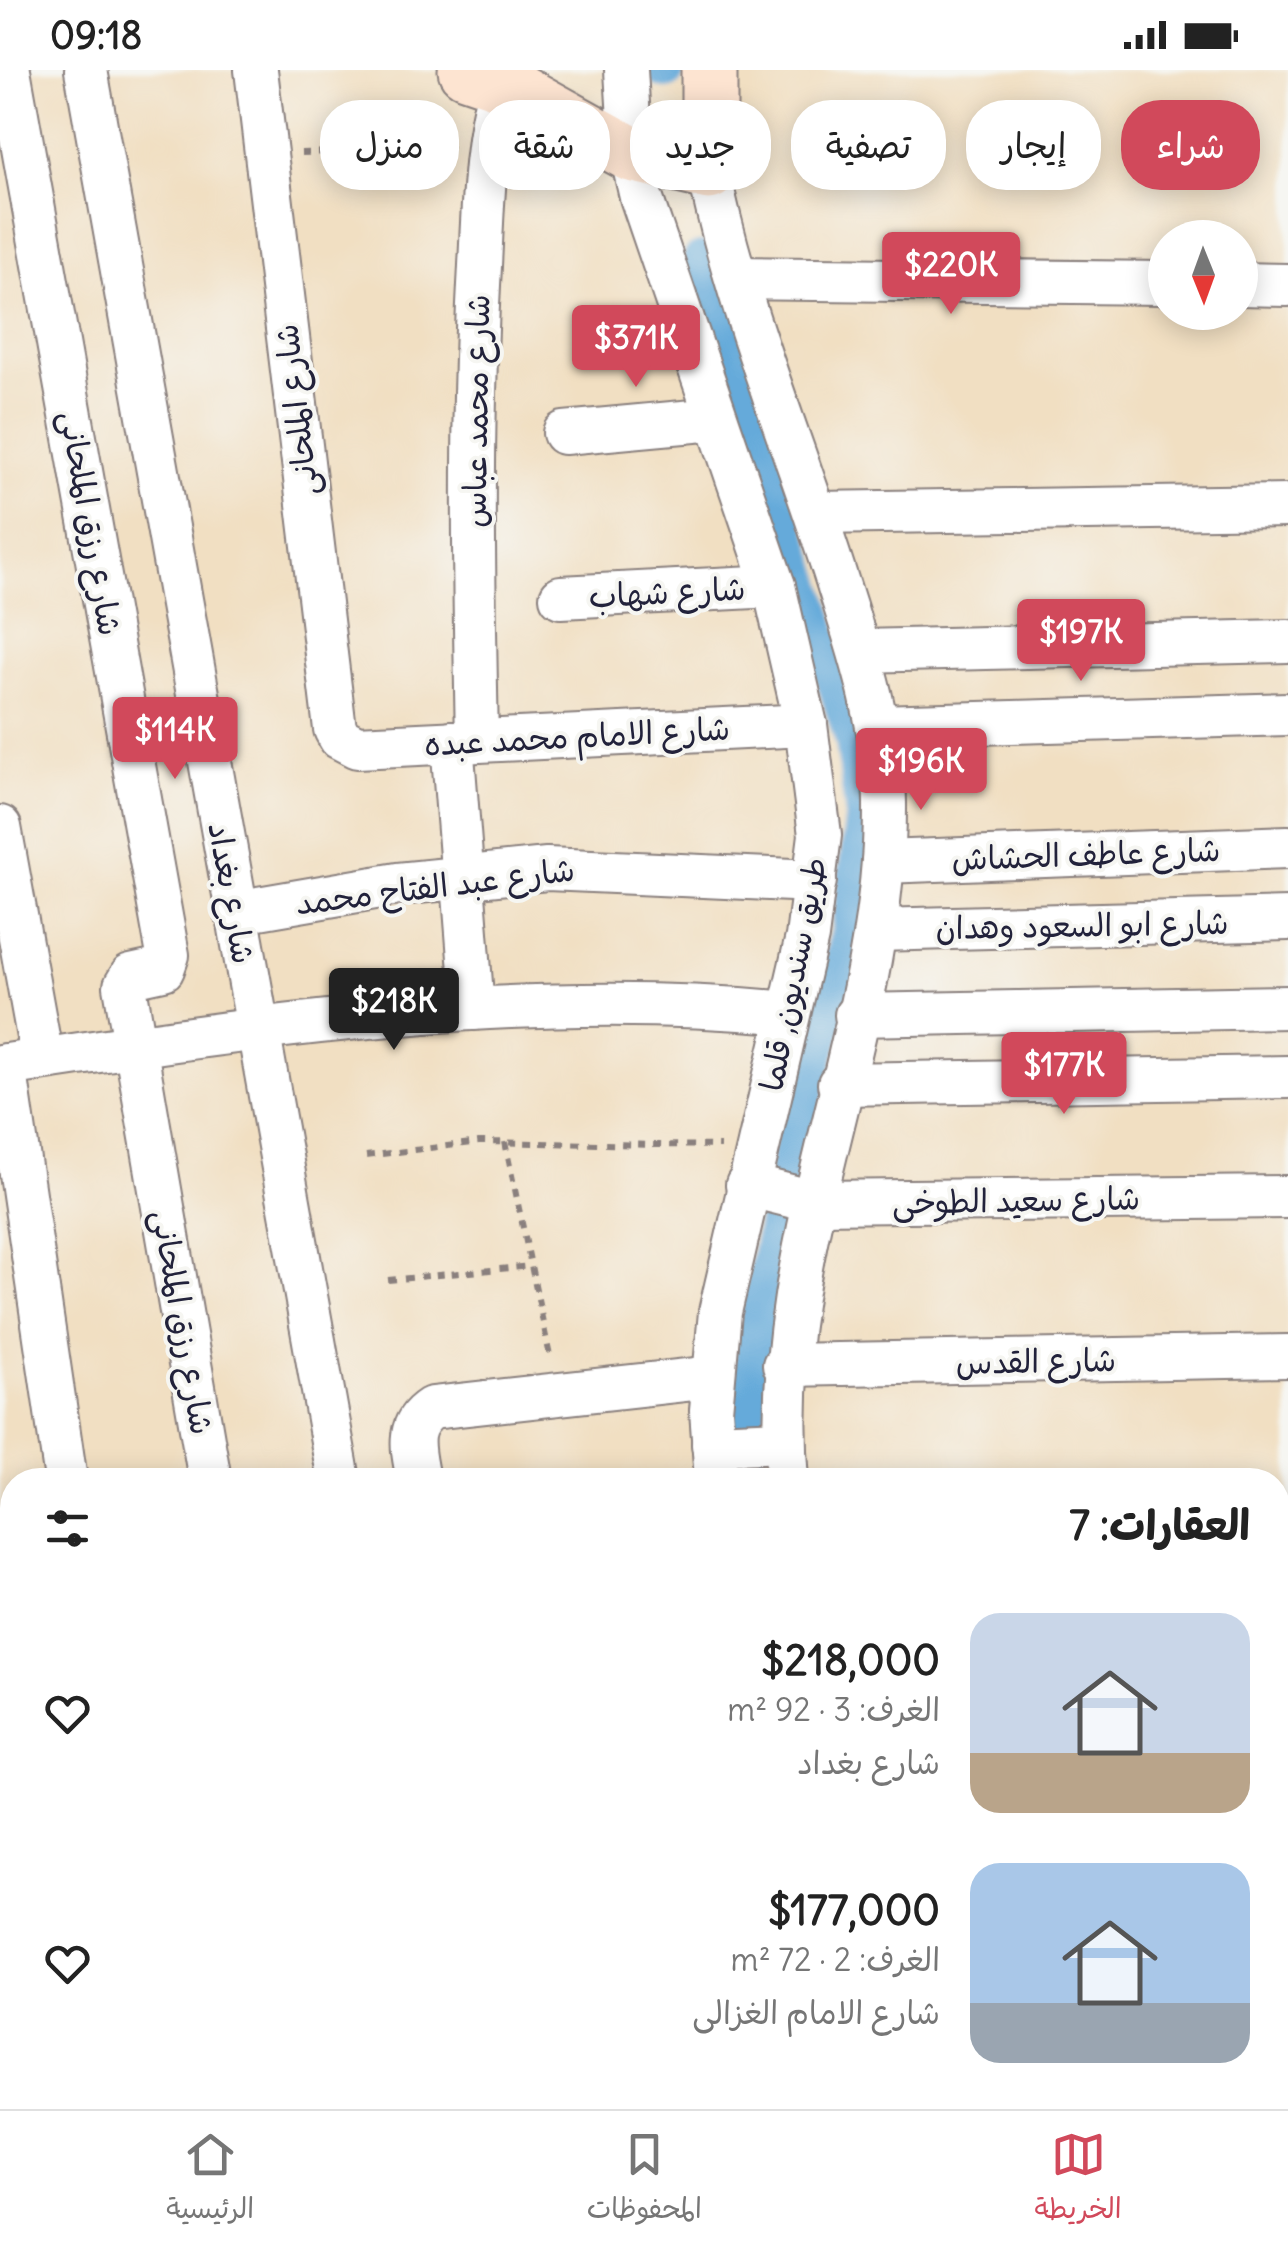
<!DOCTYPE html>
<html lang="ar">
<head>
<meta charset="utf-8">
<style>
  :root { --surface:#fff; --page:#f2f2f2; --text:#222; --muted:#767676; --line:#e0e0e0; --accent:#d1495b }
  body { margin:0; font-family:Delius,"Playpen Sans Arabic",sans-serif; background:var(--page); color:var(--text); direction:rtl; height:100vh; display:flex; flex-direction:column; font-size:38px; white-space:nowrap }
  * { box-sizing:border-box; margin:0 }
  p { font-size:32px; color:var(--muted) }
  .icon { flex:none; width:55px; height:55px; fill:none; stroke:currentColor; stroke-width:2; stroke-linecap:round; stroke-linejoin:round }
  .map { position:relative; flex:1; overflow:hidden; direction:ltr }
  .sheet { position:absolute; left:0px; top:1398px; width:1290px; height:642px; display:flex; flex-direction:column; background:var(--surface); border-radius:40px 40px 0 0; box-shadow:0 5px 25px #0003; direction:rtl }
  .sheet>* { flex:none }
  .top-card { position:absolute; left:30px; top:30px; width:1230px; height:90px; direction:rtl; display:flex; gap:20px }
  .needle { width:65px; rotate:179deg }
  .fabs { position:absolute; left:1148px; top:150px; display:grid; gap:20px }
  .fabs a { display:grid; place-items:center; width:110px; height:110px; border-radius:50%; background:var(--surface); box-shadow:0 5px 25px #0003; font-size:50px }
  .price { position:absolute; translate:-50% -85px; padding:0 22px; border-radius:10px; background:var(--accent); color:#fff; font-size:32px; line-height:65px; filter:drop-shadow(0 2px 5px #0008) }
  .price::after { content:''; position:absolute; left:50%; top:60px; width:30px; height:22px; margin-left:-15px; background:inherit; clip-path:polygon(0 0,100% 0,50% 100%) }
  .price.current { background:#222; color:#fff }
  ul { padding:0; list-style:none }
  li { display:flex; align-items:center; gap:30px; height:250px; padding:0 40px }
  li span { display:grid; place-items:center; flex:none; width:280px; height:200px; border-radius:30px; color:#555 }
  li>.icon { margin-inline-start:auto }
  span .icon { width:120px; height:120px; fill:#fffc; stroke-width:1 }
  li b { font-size:42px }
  h2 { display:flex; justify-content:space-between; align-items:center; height:120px; padding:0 40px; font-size:42px }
  .chip { padding:0 35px; border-radius:40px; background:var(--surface); box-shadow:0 5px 25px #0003; font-size:35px; line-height:90px }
  .chip.current { background:var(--accent); color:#fff }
  .status { display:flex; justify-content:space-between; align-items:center; height:70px; padding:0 50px; background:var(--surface); direction:ltr }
  .status svg { height:28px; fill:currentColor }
  .menu { display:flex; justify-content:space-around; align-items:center; height:140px; border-top:2px solid var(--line); background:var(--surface); font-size:28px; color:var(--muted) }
  .menu a { display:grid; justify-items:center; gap:5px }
  .menu .current { color:var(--accent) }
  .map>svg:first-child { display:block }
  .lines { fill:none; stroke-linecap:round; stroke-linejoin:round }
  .canal { stroke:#65aada; stroke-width:38 }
  .street-casing { stroke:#8a807e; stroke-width:46 }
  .secondary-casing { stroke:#8a807e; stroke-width:59 }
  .path { stroke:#8a807e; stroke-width:6; stroke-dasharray:8 8; stroke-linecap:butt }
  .street { stroke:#fff; stroke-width:42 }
  .secondary { stroke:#fde4d1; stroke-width:55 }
  .labels { text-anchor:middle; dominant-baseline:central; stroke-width:8; stroke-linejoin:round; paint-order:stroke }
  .street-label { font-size:32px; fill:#22223b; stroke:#f6f6f2 }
</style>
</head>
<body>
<div class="status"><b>09:18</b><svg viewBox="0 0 49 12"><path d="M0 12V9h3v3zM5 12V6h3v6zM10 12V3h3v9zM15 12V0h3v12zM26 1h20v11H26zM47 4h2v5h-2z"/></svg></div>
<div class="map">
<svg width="1288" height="2039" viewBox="0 0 1288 2039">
  <rect width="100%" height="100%" fill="#f6f6f2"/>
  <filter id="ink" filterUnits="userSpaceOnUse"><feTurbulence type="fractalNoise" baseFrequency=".01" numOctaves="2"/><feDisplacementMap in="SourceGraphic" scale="20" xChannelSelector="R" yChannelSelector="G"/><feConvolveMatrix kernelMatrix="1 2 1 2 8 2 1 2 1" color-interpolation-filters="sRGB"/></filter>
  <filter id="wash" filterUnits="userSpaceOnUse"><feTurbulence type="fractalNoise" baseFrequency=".0048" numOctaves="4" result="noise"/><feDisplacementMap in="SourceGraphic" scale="40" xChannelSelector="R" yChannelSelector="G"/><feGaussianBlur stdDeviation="2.25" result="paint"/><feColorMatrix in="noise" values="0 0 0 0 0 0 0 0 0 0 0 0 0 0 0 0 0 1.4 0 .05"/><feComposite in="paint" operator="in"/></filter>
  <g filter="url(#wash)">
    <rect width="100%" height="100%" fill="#f1dfc2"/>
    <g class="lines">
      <!-- canal -->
      <g class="canal">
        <polyline points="665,0 666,0"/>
        <polyline points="701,191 854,670 864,744 850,862 794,1065 754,1269 744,1385 747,1410"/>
        <polyline points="1269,2028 1288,2036"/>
      </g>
    </g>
  </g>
  <g filter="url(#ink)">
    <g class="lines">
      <!-- street casing -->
      <g class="street-casing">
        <g id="street">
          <polyline points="9,0 168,885 163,899 131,906 125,916 210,1410"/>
          <polyline points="86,0 339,1410"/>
          <polyline points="256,0 335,659 340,668 357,677 806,655"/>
          <polyline points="626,0 631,84 641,127 774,516 806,655 820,765 807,867 720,1242 711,1340 716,1410"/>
          <path d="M709,102c29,142 88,279 131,418 22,69 44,139 45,213 2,230 -119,445 -97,677"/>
          <polyline points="738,208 1165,213"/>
          <polyline points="1240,214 1288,215"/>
          <polyline points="564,363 716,349"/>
          <polyline points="816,443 1288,436"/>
          <polyline points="561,527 774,516"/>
          <polyline points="860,581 1288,571"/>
          <polyline points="877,656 1288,644"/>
          <path d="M477,671c-3,-152 -6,-304 2,-456 4,-68 3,-137 22,-203"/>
          <polyline points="452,672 473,939"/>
          <polyline points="0,757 42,989"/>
          <polyline points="883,792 1288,777"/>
          <polyline points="235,842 398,814 547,799 815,811"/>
          <polyline points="876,860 1288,849"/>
          <polyline points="856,945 1288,937"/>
          <polyline points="5,995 66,1410"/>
          <path d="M0,996c260,-40 525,-79 788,-53"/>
          <polyline points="839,1014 1288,1007"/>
          <polyline points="747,1115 814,1132 1288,1127"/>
          <polyline points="784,1295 1288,1286"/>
          <polyline points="713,1374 784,1371"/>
          <path d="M418,1410c-5,-29 -14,-54 14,-72l281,-31"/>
          <polyline points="1278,1482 1288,1483"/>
          <polyline points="0,1587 12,1593"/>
          <polyline points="0,1626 12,1668"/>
          <polyline points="1278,1742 1288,1708"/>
          <polyline points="0,1885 12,1894"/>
          <polyline points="1278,1996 1288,2001"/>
          <polyline points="0,1999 12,1994"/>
          <polyline points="266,2028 270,2039"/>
          <polyline points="1182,2028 1205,2039"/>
          <polyline points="108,2031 111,2039"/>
          <polyline points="850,2039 870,2028"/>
          <polyline points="919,2039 919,2028"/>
        </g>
      </g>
      <!-- secondary casing -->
      <g class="secondary-casing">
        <polyline id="secondary" points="466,0 501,12 631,84 709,102 709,0"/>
      </g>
      <!-- path -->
      <g class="path">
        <polyline points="301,83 453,79"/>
        <polyline points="505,1072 550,1286"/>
        <polyline points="366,1086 479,1072 720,1076"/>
        <polyline points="388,1210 531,1196"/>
        <polyline points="662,1410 679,1408"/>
      </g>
      <!-- street -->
      <use href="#street" class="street"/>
      <!-- secondary -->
      <use href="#secondary" class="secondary"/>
    </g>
  </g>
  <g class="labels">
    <!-- street labels -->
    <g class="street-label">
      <text transform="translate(296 340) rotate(-97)">شارع الملحانى</text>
      <text transform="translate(476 341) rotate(-89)">شارع محمد عباس</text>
      <text transform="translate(91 453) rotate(80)">شارع رزق الملحانى</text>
      <text transform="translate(667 522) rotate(-3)">شارع شهاب</text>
      <text transform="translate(577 666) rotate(-3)">شارع الامام محمد عبده</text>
      <text transform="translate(1086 784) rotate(-2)">شارع عاطف الحشاش</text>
      <text transform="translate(435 816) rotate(-7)">شارع عبد الفتاح محمد</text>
      <text transform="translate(232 823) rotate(80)">شارع بغداد</text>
      <text transform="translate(1082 855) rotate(-1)">شارع ابو السعود وهدان</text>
      <text transform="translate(793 904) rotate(-79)">طريق سنديون, قلما</text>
      <text transform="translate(1016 1130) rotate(-1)">شارع سعيد الطوخى</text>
      <text transform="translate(183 1252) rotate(80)">شارع رزق الملحانى</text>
      <text transform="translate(1036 1291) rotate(-1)">شارع القدس</text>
    </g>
  </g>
</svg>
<div class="fabs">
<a><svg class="needle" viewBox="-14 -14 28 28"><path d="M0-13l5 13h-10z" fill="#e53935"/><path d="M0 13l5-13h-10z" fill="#767676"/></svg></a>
</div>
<b class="price" style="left:951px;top:247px">$220K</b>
<b class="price" style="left:636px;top:320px">$371K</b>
<b class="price" style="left:1081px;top:614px">$197K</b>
<b class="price" style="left:175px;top:712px">$114K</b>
<b class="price" style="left:921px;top:743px">$196K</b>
<b class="price current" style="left:394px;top:983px">$218K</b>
<b class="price" style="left:1064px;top:1047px">$177K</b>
<div class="top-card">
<a class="chip current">شراء</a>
<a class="chip">إيجار</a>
<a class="chip">تصفية</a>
<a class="chip">جديد</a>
<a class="chip">شقة</a>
<a class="chip">منزل</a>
</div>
<section class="sheet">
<h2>العقارات: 7<svg class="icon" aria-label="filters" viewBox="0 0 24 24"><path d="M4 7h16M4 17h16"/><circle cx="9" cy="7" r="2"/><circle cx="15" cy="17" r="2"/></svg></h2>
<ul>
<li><span style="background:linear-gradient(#c9d6e8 70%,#b9a48a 0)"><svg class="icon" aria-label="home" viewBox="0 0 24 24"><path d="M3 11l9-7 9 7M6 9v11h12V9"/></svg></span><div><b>$218,000</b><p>الغرف: 3 · 92 m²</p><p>شارع بغداد</p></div><svg class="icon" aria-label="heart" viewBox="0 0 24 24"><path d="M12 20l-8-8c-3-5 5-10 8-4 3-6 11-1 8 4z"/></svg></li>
<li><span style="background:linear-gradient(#a9c7e8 70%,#9aa5b1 0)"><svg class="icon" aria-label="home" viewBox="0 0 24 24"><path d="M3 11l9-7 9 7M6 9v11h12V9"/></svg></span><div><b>$177,000</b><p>الغرف: 2 · 72 m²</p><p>شارع الامام الغزالى</p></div><svg class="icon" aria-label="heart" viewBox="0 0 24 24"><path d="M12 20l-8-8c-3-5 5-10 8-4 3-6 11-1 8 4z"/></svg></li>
</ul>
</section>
</div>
<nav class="menu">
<a class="current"><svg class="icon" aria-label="map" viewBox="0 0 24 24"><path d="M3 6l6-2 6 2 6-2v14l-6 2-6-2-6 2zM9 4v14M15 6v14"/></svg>الخريطة</a>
<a><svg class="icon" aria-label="saved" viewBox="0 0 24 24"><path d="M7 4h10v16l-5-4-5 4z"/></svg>المحفوظات</a>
<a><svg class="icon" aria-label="home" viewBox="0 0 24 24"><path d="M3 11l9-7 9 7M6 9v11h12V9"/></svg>الرئيسية</a>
</nav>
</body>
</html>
